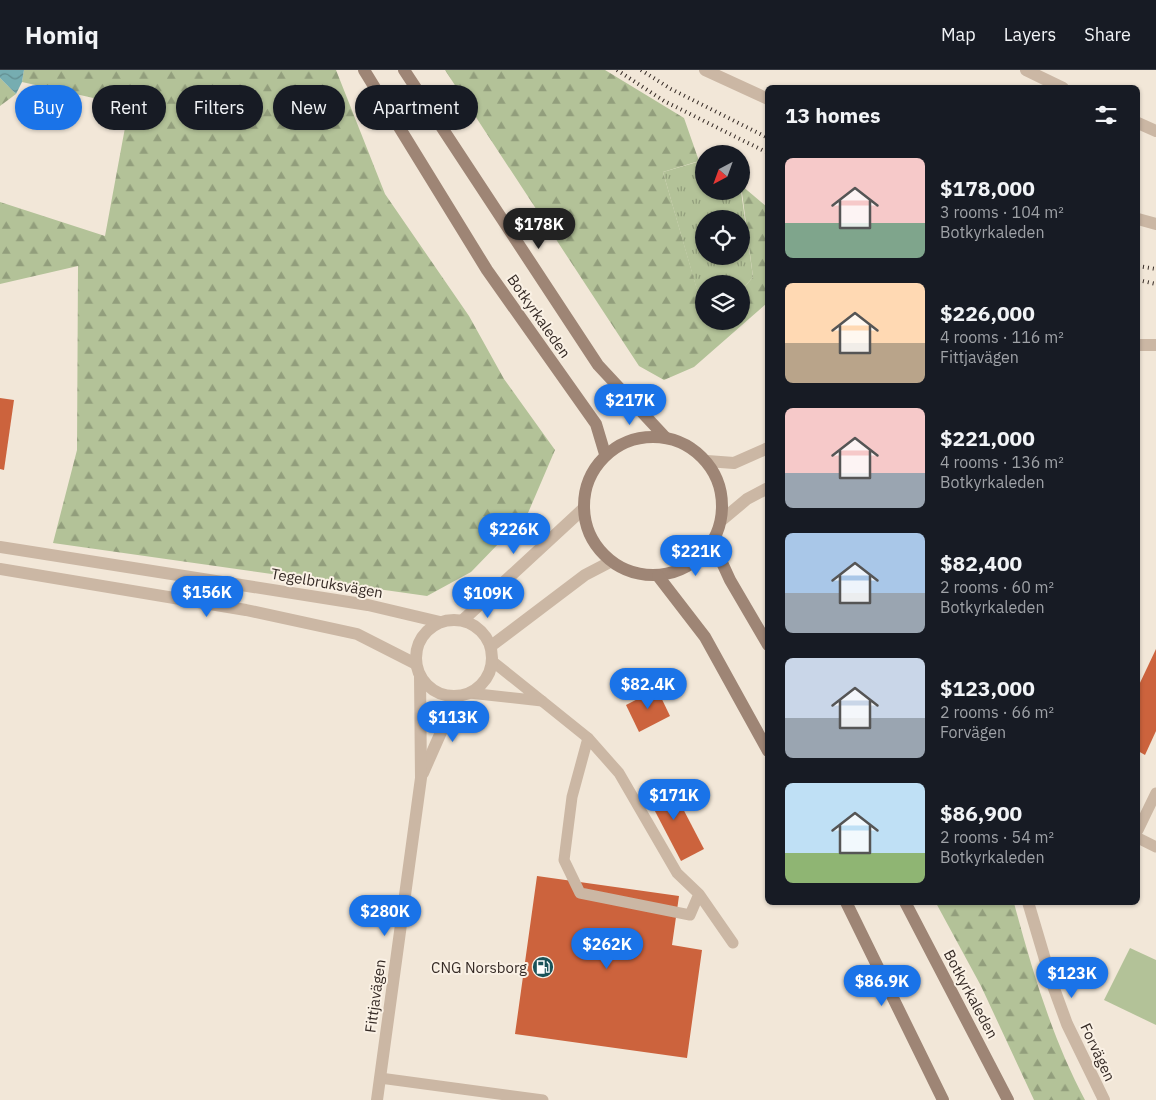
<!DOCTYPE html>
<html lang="en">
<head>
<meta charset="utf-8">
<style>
  :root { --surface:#171b24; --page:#20242c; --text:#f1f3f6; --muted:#9ea1a6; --line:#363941; --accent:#1a73e8 }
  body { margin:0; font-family:"IBM Plex Sans",sans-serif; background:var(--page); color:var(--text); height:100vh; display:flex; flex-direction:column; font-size:19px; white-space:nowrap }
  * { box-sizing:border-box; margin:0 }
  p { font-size:16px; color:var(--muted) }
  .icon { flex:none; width:28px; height:28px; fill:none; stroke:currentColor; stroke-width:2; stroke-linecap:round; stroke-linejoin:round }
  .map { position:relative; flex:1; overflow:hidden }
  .sheet { position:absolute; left:765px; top:15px; width:375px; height:820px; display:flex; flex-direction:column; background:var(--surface); border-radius:8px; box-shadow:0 1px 4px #0004 }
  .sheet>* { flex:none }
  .banner { position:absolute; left:15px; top:15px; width:475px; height:45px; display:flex; gap:10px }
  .needle { width:32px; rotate:221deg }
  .tools { position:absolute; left:695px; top:75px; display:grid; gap:10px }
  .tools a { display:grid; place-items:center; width:55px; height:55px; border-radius:50%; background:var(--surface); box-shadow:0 1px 4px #0004; font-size:25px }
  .price { position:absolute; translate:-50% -42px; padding:0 11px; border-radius:18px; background:var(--accent); color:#fff; font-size:16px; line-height:32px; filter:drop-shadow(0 1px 2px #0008) }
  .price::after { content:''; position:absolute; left:50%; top:30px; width:15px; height:11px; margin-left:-8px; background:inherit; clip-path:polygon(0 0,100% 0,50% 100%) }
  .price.active { background:#222; color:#fff }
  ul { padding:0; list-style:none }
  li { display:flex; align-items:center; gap:15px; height:125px; padding:0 20px }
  li span { display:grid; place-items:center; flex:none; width:140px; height:100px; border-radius:8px; color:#555 }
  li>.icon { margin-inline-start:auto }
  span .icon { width:60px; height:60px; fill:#fffc; stroke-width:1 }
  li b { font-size:21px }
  h2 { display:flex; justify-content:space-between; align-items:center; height:60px; padding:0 20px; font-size:21px }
  .tag { padding:0 18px; border-radius:22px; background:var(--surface); box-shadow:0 1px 4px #0004; font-size:18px; line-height:45px }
  .tag.active { background:var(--accent); color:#fff }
  header { display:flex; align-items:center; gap:30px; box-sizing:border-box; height:70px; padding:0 25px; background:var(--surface); border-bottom:1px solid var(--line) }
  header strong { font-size:24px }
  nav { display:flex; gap:28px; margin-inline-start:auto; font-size:18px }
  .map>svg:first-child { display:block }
  .grass { fill:url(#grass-tufts); fill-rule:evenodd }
  .forest { fill:url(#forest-firs) }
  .garden { fill:#b3c298 }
  .water { fill:url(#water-waves) }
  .building { fill:#cc633d }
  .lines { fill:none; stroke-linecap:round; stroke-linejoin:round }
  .service { stroke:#cbb7a4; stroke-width:11 }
  .minor { stroke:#cbb7a4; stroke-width:12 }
  .tertiary { stroke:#cbb7a4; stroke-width:12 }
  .secondary { stroke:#9e8575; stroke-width:12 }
  .rail { stroke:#362b26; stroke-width:4; stroke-dasharray:1 4; stroke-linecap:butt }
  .labels { text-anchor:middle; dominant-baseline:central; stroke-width:4; stroke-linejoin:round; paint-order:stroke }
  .street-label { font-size:15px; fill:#362b26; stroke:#faf1e5 }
  .poi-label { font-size:15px; fill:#362b26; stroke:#faf1e5; text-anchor:end }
</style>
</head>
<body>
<header>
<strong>Homiq</strong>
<nav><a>Map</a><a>Layers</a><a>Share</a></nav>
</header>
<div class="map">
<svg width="1156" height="1030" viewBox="0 0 1156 1030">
  <defs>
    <pattern id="grass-tufts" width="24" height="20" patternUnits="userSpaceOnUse" patternTransform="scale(1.25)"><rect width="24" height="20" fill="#b3c298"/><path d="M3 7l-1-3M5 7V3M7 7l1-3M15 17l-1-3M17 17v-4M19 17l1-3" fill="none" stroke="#929e7c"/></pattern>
    <pattern id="forest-firs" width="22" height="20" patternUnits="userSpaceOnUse" patternTransform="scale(1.25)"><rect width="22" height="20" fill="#b3c298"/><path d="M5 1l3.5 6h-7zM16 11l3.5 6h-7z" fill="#929e7c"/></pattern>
    <pattern id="water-waves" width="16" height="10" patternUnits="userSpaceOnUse" patternTransform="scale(1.25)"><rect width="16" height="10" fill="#76adb1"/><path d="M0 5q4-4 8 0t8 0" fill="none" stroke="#628d90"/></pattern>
  </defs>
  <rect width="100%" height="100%" fill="#f2e7d8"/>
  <!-- grass -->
  <path class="grass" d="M704,90v31h37l12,86 -12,14v-7h-37v19l-3,1 -38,-132zM704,149h37v37h-37z"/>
  <!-- forest -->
  <g class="forest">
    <polygon points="24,0 336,0 385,124 469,246 504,309 555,380 528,443 471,502 427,526 53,473 77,380 78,196 0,214 0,132 105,166 129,36 22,12"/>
    <polygon points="445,0 605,0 684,48 699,91 663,102 701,233 704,233 704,251 741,251 741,221 753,207 741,115 767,137 767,233 694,297 664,310 639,296"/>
    <polygon points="0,8 16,24 0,36"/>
    <path d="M936,833h78c18,67 38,135 71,197h-51l-53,-114z"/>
  </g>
  <!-- garden -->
  <polygon class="garden" points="1130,878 1156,890 1156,955 1104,930"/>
  <!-- water -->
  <polygon class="water" points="0,0 24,0 22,12 16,24 0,8"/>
  <!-- building -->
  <g class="building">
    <polygon points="199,19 247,36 239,59 191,43"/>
    <polygon points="0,328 14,330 4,400 0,399"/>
    <polygon points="1156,579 1156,661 1145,685 1138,681 1138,617"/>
    <polygon points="657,619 670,646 639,662 626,635"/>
    <polygon points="668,710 704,779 681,791 645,722"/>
    <polygon points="537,806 679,826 672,875 702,880 687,988 515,964"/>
  </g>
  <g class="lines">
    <!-- service -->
    <g class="service">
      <polyline points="469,623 542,631 492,591"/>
      <polyline points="542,631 588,668"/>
      <polyline points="1138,760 1156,723"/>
      <polyline points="1138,768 1156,777"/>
      <polyline points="699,824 690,845 580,823 564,790 572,727 588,668 619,703 677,803 699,824 733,873"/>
      <polyline points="380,1008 543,1030"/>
    </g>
    <!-- minor -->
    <g class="minor">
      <polyline points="705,0 768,29"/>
      <polyline points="1026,0 1063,18"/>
      <polyline points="1138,53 1156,61"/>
      <polyline points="1138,149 1156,154"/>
      <polyline points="423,703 457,626"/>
      <polyline points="377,1030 421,708 420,606"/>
    </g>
    <!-- tertiary -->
    <g class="tertiary">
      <polyline points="1138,275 1156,275"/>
      <polyline points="707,391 734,393 768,378"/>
      <polyline points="722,450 747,429 768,418"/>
      <polyline points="0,477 368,535 440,552"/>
      <polyline points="0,499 246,540 357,564 416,594"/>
      <circle cx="454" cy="588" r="38"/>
      <polyline points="463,550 583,439"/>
      <polyline points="491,576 585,505 610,492"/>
      <polyline points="1028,832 1052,913 1067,954 1104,1030"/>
    </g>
    <!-- secondary -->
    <g class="secondary">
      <polyline points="364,0 487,200 596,354 605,384"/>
      <polyline points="404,0 598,295 665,367"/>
      <circle cx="653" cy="436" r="69"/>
      <polyline points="713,473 730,510 768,575"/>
      <polyline points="658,506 705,567 768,681"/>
      <polyline points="846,832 943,1030"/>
      <polyline points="905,832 1008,1030"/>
    </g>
    <!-- rail -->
    <g class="rail">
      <polyline points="617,0 664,31 768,83"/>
      <polyline points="641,0 671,19 768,68"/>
      <polyline points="1138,196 1156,199"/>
      <polyline points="1138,210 1156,214"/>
    </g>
  </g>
  <!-- icons -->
  <defs>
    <g id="fuel-disc" transform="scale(1.125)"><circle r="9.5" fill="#1a5359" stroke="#faf1e5"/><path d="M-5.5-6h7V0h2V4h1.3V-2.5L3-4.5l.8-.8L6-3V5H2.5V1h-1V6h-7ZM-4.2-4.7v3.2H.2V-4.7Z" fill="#fff"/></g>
  </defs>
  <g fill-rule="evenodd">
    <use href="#fuel-disc" x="543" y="897"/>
  </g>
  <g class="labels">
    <!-- street labels -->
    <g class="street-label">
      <text transform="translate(539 246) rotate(55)">Botkyrkaleden</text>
      <text transform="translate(327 513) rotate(10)">Tegelbruksvägen</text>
      <text transform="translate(971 924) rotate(62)">Botkyrkaleden</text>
      <text transform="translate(375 926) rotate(-82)">Fittjavägen</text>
      <text transform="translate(1098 982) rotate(65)">Forvägen</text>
    </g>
    <!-- poi labels -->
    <g class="poi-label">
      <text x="527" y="897">CNG Norsborg</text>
    </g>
  </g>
</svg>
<div class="tools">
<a><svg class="needle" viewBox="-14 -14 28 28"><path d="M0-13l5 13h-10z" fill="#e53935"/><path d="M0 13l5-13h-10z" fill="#9ea1a6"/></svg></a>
<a><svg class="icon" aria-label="locate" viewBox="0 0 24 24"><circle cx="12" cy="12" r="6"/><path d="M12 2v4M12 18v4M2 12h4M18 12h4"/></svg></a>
<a><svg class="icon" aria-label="layers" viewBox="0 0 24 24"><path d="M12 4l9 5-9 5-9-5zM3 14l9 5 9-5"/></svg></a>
</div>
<b class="price active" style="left:539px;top:180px">$178K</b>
<b class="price" style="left:630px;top:356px">$217K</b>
<b class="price" style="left:514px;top:485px">$226K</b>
<b class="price" style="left:696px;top:507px">$221K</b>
<b class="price" style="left:207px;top:548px">$156K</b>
<b class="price" style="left:488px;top:549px">$109K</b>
<b class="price" style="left:648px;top:640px">$82.4K</b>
<b class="price" style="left:453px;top:673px">$113K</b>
<b class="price" style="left:674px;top:751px">$171K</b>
<b class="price" style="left:385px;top:867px">$280K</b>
<b class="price" style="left:607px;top:900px">$262K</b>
<b class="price" style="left:1072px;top:929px">$123K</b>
<b class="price" style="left:882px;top:937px">$86.9K</b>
<div class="banner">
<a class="tag active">Buy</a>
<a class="tag">Rent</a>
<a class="tag">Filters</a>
<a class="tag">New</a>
<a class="tag">Apartment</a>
</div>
<section class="sheet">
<h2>13 homes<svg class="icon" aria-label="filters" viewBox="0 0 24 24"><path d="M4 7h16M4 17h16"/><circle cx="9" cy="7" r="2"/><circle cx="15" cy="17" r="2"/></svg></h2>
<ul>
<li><span style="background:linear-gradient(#f6c9c9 65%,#7fa58c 0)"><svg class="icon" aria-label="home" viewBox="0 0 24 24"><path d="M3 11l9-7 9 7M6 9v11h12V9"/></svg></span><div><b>$178,000</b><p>3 rooms · 104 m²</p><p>Botkyrkaleden</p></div></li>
<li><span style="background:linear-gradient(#ffd9b3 60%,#b9a48a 0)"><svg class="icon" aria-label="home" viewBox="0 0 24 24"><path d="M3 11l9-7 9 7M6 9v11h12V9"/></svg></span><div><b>$226,000</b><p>4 rooms · 116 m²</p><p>Fittjavägen</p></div></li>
<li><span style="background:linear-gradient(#f6c9c9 65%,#9aa5b1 0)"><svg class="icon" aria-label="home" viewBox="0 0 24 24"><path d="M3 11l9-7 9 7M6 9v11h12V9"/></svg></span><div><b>$221,000</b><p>4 rooms · 136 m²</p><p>Botkyrkaleden</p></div></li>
<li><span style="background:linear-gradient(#a9c7e8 60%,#9aa5b1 0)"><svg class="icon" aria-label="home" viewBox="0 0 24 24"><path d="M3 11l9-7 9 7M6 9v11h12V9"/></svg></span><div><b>$82,400</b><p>2 rooms · 60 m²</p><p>Botkyrkaleden</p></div></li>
<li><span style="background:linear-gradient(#c9d6e8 60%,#9aa5b1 0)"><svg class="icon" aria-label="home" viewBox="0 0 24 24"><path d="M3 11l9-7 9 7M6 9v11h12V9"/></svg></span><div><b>$123,000</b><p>2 rooms · 66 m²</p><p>Forvägen</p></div></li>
<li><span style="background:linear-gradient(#bfe0f5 70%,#8fb573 0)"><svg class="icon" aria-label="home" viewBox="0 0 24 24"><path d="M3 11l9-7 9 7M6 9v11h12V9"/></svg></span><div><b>$86,900</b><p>2 rooms · 54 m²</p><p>Botkyrkaleden</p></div></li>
</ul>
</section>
</div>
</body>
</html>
